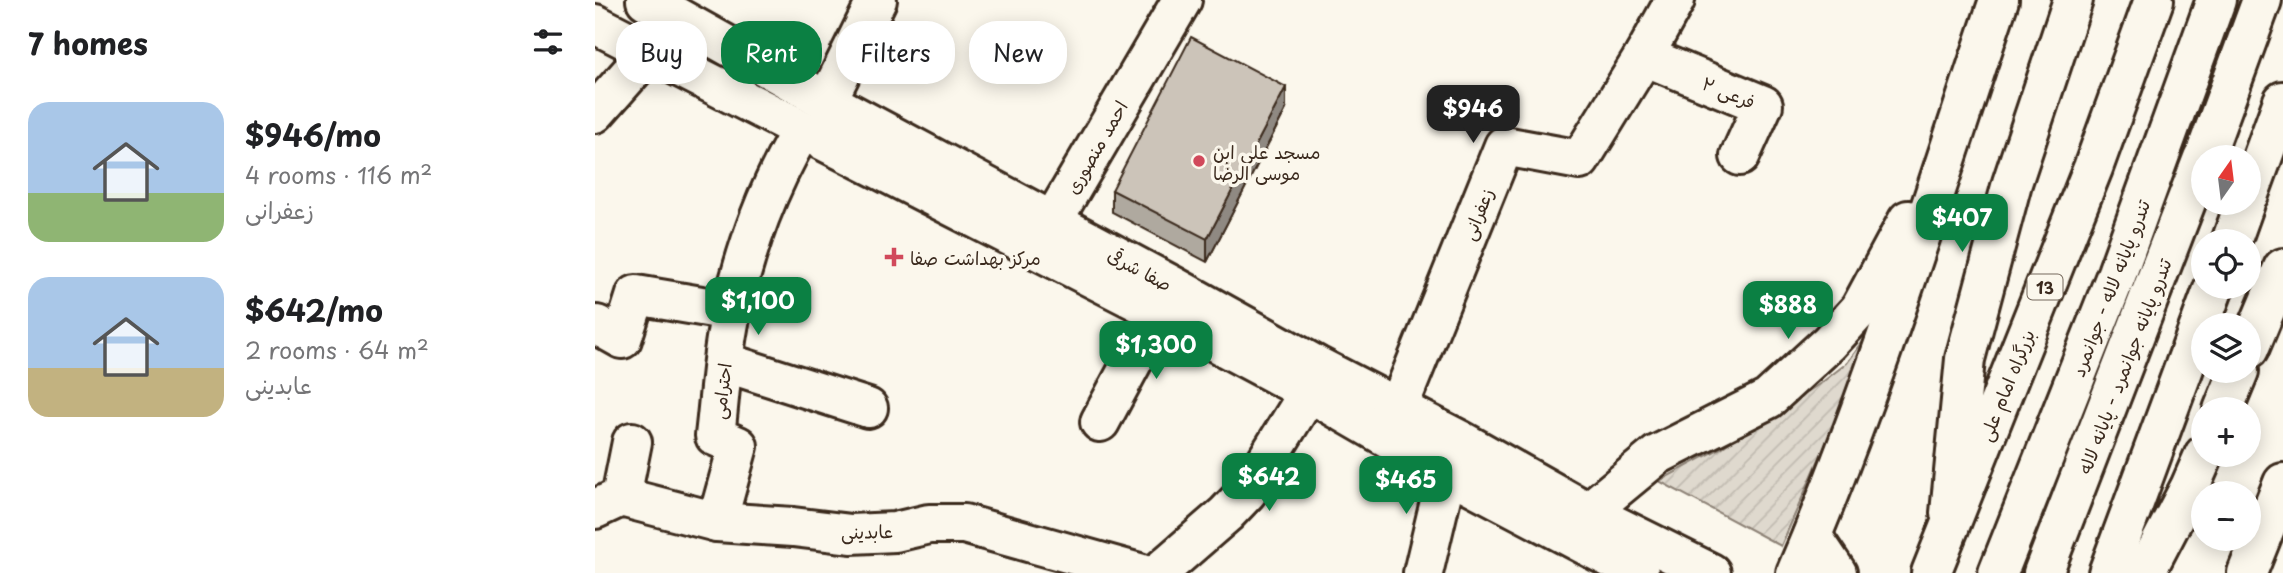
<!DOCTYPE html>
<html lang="en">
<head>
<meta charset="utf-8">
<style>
  :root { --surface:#fff; --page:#f6f6f6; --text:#202124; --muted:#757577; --accent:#0b8043 }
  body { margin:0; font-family:"Playpen Sans","Playpen Sans Arabic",sans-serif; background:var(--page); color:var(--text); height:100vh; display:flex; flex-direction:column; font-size:26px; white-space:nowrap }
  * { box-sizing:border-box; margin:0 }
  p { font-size:23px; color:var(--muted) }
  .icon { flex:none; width:38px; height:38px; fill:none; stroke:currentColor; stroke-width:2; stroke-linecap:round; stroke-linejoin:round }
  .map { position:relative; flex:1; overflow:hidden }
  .drawer { display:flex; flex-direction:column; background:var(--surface); width:595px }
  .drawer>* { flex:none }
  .guide { position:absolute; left:21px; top:21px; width:665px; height:63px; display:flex; gap:14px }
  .needle { width:46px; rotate:14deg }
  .fabs { position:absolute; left:1596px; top:145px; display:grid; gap:14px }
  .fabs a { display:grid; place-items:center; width:70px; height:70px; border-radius:50%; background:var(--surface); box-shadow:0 4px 18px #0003; font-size:35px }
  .price { position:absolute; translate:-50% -60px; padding:0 16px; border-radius:14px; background:var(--accent); color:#fff; font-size:23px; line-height:46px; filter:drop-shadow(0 2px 4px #0008) }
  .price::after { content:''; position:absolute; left:50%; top:42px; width:21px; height:16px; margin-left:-10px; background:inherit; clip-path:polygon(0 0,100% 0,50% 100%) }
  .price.selected { background:#222; color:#fff }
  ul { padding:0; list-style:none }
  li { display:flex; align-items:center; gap:21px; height:175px; padding:0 28px }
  li span { display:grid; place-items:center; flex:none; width:196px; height:140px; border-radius:21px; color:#555 }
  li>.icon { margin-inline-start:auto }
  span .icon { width:84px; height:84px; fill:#fffc; stroke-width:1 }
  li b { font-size:30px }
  h2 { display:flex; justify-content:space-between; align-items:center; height:84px; padding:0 28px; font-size:30px }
  .pill { padding:0 24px; border-radius:28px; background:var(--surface); box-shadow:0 4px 18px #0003; font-size:24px; line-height:63px }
  .pill.selected { background:var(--accent); color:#fff }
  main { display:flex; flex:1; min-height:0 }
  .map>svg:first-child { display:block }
  .garden { fill:url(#garden-furrows); stroke:#8d8276; stroke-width:2 }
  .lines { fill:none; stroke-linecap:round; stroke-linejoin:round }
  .minor-casing { stroke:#3b2a1e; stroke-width:44 }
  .major-casing { stroke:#3b2a1e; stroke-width:44 }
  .highway-casing { stroke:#3b2a1e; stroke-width:44 }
  .minor { stroke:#fbf7ec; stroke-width:38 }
  .major { stroke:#fbf7ec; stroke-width:38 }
  .highway { stroke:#fbf7ec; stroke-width:38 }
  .wall { fill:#afa99f; stroke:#3b2a1e; stroke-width:2 }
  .shaded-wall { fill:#8f8982; stroke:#3b2a1e; stroke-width:2 }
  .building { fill:#ccc4b9; stroke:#3b2a1e; stroke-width:2 }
  .poi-dot { fill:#d1495b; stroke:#fbf7ec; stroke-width:2.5 }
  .labels { text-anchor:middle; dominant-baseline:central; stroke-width:7; stroke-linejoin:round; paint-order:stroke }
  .shield { fill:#fbf7ec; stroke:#75685c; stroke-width:2 }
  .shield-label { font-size:16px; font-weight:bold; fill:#3b2a1e }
  .street-label { font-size:18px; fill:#3b2a1e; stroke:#fbf7ec }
  .poi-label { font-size:18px; fill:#3b2a1e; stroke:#fbf7ec; text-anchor:start }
</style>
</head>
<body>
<main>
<section class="drawer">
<h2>7 homes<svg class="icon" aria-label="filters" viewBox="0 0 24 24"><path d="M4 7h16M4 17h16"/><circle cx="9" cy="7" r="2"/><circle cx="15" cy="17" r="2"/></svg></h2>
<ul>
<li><span style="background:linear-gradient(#a9c7e8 65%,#8fb573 0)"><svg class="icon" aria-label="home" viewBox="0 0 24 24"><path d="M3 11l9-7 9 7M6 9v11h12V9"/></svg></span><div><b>$946/mo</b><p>4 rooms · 116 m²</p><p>زعفرانی</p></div></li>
<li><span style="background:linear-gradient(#a9c7e8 65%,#c2b280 0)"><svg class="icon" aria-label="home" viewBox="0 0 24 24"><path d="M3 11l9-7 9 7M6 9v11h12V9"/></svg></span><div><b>$642/mo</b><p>2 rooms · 64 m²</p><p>عابدینی</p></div></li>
</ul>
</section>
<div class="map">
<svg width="1688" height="573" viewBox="0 0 1688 573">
  <defs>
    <pattern id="garden-furrows" width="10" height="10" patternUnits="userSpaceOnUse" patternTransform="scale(1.75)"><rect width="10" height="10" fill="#dfd9ce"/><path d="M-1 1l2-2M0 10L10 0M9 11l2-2" fill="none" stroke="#c0bab0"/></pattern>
  </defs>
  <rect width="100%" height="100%" fill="#fbf7ec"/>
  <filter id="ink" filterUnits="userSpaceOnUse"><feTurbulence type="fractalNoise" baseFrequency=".0143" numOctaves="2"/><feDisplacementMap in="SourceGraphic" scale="14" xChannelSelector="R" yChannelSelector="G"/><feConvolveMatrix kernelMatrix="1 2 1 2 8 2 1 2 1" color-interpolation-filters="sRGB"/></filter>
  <g filter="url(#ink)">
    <!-- garden -->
    <polygon class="garden" points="1287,316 1186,546 1064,481 1126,448 1226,383 1252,363"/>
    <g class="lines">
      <!-- minor casing -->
      <g class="minor-casing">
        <g id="minor">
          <polyline points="1049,56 1168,105 1145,156"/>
          <polyline points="232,101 282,0"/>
          <polyline points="0,113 54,52"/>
          <polyline points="1609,158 1667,0"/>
          <polyline points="457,222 587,0"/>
          <polyline points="2,325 27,339 41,295 136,311"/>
          <polyline points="129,362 273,408"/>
          <polyline points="803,408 909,146 985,160 1049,56 1080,0"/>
          <polyline points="505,422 564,312"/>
          <polyline points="26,497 37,442"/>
          <polyline points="0,509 26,497 122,522 198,527 256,534 300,532 334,524 369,524 544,573"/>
          <path d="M122,522l21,-76 -23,-10c5,-41 7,-87 17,-127 16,-67 35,-119 69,-178"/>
          <polyline points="563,573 631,514 652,492 714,392"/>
          <polyline points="828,573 852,472"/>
          <polyline points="1403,573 1522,273 1621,0"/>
          <polyline points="1448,573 1608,158"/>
        </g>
      </g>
      <!-- major casing -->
      <g class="major-casing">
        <g id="major">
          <polyline points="51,0 232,101 578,286 722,366 863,439 993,512 1116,573"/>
          <polyline points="0,24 564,312 714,392 852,472 1044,573"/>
          <polyline points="1654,349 1688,268"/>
          <polyline points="1628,410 1644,371"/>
          <polyline points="993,512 1062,455 1173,399 1234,343 1265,309 1313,220"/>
          <polyline points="1355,513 1370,359 1417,183 1478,0"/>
          <polyline points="1217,536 1242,573"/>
          <path d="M1201,573c80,-186 138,-381 203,-573"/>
          <polyline points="1550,573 1595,487 1609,455"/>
          <polyline points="1652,573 1688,483"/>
        </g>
      </g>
      <!-- highway casing -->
      <g class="highway-casing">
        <g id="highway">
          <polyline points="1654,194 1688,101"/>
          <polyline points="1636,242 1650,203"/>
          <polyline points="1336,573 1498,168 1559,0"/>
          <polyline points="1513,573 1619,287"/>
        </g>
      </g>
      <!-- minor -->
      <use href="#minor" class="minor"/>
      <!-- major -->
      <use href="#major" class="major"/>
      <!-- highway -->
      <use href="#highway" class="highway"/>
    </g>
    <!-- wall -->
    <polygon class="wall" points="691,109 612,262 517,212 517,190"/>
    <!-- shaded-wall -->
    <polygon class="shaded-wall" points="691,87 691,109 612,262 612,239"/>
    <!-- building -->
    <polygon class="building" points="596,37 691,87 612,239 517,190"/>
  </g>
  <!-- markers -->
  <g class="poi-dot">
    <circle cx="604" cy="161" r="7"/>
    <path d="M295.5 246.5h7v7h7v7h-7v7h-7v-7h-7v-7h7z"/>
  </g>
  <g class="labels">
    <!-- shield labels -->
    <rect class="shield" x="1432.5" y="274.5" width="35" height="25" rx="5"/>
    <g class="shield-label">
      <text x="1450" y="287">13</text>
    </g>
    <!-- street labels -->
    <g class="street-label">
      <text transform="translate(1134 92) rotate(22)">فرعی ۲</text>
      <text transform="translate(501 147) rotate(-60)">احمد منصوری</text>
      <text transform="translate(882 214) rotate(-68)">زعفرانی</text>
      <text transform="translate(545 269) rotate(28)">صفا شرقی</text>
      <text transform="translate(1515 288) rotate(-69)">تندرو پایانه لاله - جوانمرد</text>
      <text transform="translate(1529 366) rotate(-69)">تندرو پایانه جوانمرد - پایانه لاله</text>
      <text transform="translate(1411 385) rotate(-68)">بزرگراه امام علی</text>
      <text transform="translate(126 391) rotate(-83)">احترامی</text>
      <text transform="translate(272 531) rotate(-1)">عابدینی</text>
    </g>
    <!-- poi labels -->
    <g class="poi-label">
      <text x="618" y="151">مسجد علی ابن<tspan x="618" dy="21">موسی الرضا</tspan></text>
      <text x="315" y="257">مرکز بهداشت صفا</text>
    </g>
  </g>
</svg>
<div class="fabs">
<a><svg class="needle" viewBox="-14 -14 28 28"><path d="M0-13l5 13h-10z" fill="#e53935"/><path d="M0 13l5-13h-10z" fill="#757577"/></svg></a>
<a><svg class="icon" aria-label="locate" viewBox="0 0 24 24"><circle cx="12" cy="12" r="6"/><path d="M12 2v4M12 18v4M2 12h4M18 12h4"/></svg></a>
<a><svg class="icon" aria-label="layers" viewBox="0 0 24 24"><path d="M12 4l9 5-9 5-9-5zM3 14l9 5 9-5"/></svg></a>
<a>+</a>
<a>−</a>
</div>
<b class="price selected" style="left:878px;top:145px">$946</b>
<b class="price" style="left:1367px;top:254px">$407</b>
<b class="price" style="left:163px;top:337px">$1,100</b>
<b class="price" style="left:1193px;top:341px">$888</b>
<b class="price" style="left:561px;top:381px">$1,300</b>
<b class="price" style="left:674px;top:513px">$642</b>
<b class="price" style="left:811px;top:516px">$465</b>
<div class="guide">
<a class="pill">Buy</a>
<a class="pill selected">Rent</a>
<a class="pill">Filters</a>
<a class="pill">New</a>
</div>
</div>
</main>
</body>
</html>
